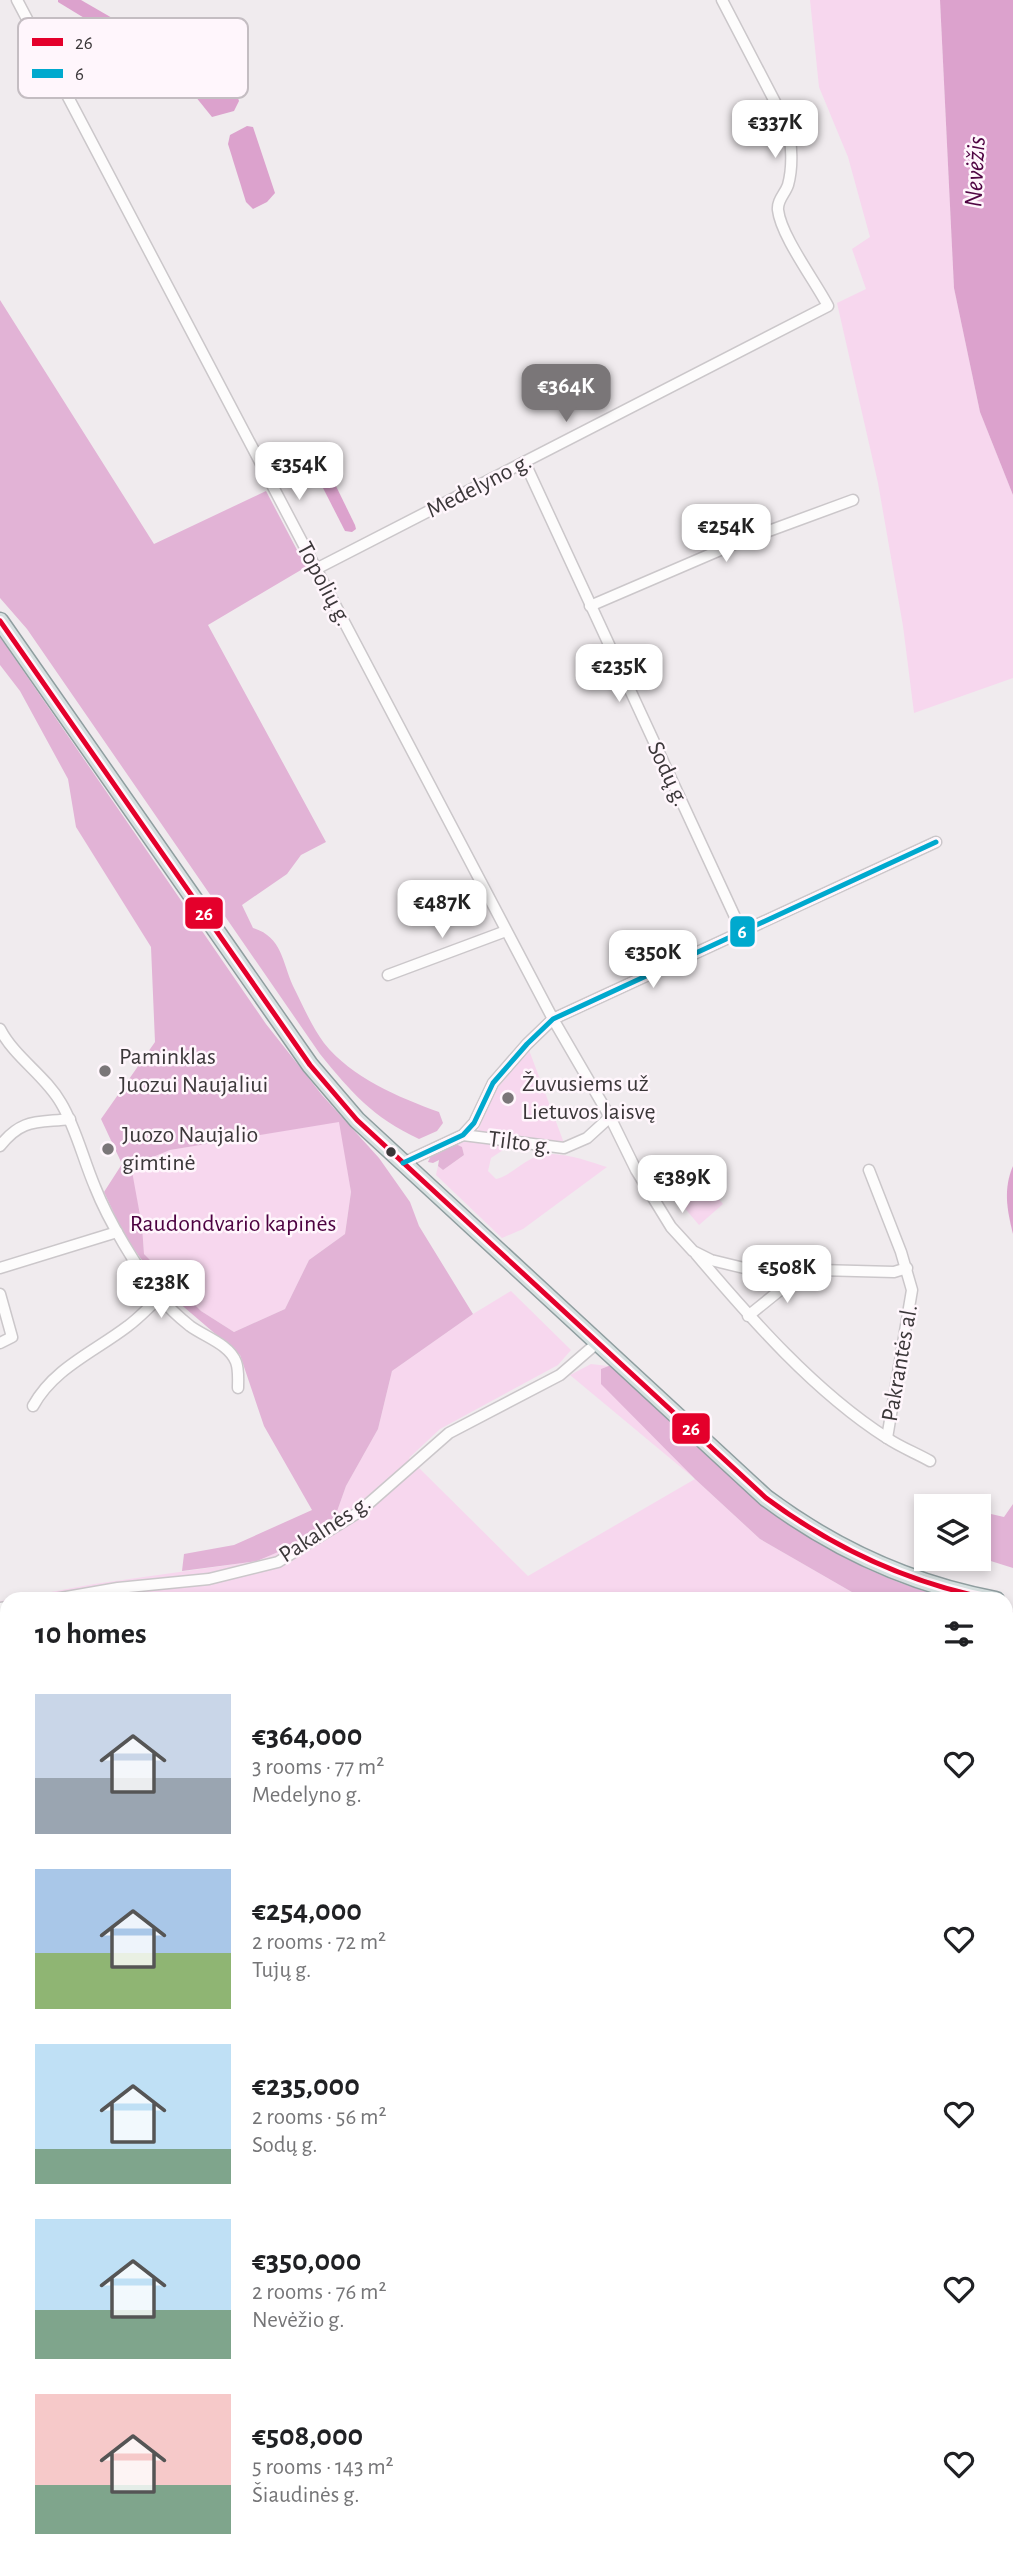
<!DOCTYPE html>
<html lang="en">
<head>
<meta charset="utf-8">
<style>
  :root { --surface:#fff; --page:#f6f6f6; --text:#202124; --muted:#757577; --accent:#7a7678 }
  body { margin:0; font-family:"Alegreya Sans",sans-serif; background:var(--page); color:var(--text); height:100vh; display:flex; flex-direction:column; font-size:26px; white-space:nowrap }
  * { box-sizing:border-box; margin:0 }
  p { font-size:23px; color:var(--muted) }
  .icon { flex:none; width:38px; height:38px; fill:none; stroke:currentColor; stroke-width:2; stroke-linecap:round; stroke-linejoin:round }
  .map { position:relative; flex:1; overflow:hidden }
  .panel { position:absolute; left:0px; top:1592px; width:1013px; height:975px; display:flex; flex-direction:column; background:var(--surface); border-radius:21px 21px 0 0; box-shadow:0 4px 10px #0003 }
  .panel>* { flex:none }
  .tools { position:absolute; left:914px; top:1494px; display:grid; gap:14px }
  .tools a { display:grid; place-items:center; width:77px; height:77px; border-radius:0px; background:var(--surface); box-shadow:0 4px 10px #0003; font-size:35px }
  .price { position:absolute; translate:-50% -60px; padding:0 16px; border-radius:14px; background:#fff; color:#222; font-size:23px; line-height:46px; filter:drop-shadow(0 2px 4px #0008) }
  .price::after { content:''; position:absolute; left:50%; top:42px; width:21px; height:16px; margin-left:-10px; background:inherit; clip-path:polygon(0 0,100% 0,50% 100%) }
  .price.current { background:var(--accent); color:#fff }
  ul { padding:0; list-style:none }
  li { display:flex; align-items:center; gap:21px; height:175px; padding:0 35px }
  li span { display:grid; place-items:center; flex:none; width:196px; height:140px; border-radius:0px; color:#555 }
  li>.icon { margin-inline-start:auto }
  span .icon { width:84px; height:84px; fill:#fffc; stroke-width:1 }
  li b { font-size:30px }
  h2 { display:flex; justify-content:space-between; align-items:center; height:84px; padding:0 35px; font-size:30px }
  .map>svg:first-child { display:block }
  .green { fill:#f7d7ee }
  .forest { fill:#e2b3d6; fill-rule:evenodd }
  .water { fill:#dca2cd }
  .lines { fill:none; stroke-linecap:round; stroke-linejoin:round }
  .street-casing { stroke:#cbc7ca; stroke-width:13 }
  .primary-casing { stroke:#909ea0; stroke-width:19 }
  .street { stroke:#fdfcfc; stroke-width:10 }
  .primary { stroke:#d6e0e0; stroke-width:16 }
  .bus-1-casing { stroke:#fff6fc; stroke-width:10 }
  .bus-2-casing { stroke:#fff6fc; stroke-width:10 }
  .bus-1 { stroke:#e4002b; stroke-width:5 }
  .bus-2 { stroke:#00a9ce; stroke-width:5 }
  .poi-dot { fill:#7a7678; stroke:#fff6fc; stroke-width:2.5 }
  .bus-dot { fill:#3b3739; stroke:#fff6fc; stroke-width:2.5 }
  .labels { text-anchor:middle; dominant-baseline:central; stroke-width:5; stroke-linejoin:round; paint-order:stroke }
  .street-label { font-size:24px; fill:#3b3739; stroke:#fff6fc }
  .poi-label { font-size:24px; fill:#3b3739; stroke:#fff6fc; text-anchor:start }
  .park-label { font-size:24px; fill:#4c0140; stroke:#fff6fc }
  .water-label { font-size:26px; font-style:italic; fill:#500543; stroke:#fff6fc }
  .key { fill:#fff6fc; stroke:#c4bdc2; stroke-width:2 }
  .key-label { font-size:19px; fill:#3b3739 }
  .line-badge { stroke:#fff6fc; stroke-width:2.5 }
  .badge-label { font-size:19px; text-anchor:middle; font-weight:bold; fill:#fff }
</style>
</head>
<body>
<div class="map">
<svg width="1013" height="2567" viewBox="0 0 1013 2567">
  <rect width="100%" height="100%" fill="#f0ebee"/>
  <!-- green -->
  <g class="green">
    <polygon points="810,0 940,0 954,288 980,412 1013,495 1013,678 914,713 903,626 878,483 837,303 866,289 852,249 870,237 848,157 819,87"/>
    <polygon points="529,1050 564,1143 477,1133 493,1093"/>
    <polygon points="340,1121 351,1192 345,1234 309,1260 285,1309 234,1332 201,1311 144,1254 142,1226 130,1166 170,1150"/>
    <path d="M468,1141l41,5 -18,12 -3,13 8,8c15,-4 25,-16 39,-22 20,-9 52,4 72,10l-84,62 -21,9 -66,-63 2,-9 5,4 21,-15 -2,-8 -6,-3z"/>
    <polygon points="684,1160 723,1204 699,1225 661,1180"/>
    <polygon points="511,1291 571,1350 558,1365 440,1429 409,1458 528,1576 695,1479 570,1375 591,1364 608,1366 601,1369 602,1384 695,1479 760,1539 864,1599 8,1600 94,1584 257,1561 290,1547 335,1517 346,1486 378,1429 392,1371 473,1314"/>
    <polygon points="7,1600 7,2063 0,2063 0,1601"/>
    <polygon points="1006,1665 1013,1667 1013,1701 1006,1700"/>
    <polygon points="1006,1718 1013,1718 1013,1895 1006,1887"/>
    <polygon points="1013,1907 1013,2348 1006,2354 1006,1927 1011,1922"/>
    <polygon points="7,2313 7,2560 942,2560 938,2567 0,2567 0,2315"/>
  </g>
  <!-- forest -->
  <g class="forest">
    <path d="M0,300l154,244 112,-53 40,76 -98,58 118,217 -25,13 -14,19 -45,31 11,23c29,9 29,33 40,58 9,18 19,41 31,57 28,35 74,54 115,69l4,11 -6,8 -18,8c-47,-22 -68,-47 -99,-85l-293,-425 -27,-31z"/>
    <path d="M0,637l266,387 56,71 57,63 31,44 9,24 54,88 -81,57 -14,58 -32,57 -11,31 -45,30 -33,14 -75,10 2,-17 50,-9 78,-35 -48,-84 -24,-71 -76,-65 -39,-53 -21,-45 18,-28 -21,-45 54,-77 -4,-95 -75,-120 -8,-48 -48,-88 -20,-26zM339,1122l12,70 -6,42 -36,26 -24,49 -51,23 -33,-21 -57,-57 -2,-28 -11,-60 39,-16z"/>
    <path d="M456,1144l6,3 2,8 -21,15 -5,-4 1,-6 -6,3 -5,-1c4,-12 17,-16 28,-18z"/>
    <path d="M611,1365c103,98 200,202 344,234h-91l-104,-60 -65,-60 -94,-95v-15z"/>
    <polygon points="1013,1504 1013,1568 978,1557 978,1511 1004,1517"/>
    <polygon points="1006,1610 1013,1611 1013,1667 1006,1665"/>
    <path d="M1006,1887l7,8c0,11 0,24 -7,32z"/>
    <polygon points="0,2063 7,2063 7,2205 0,2207"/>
    <polygon points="1013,2348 1013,2386 1006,2389 1006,2354"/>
    <polygon points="1013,2494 1013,2529 1006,2523 1008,2495"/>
  </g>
  <!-- water -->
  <g class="water">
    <polygon points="58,0 81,0 152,41 153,48 147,53 140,52 58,2"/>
    <polygon points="940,0 1013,0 1013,495 980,412 954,288"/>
    <polygon points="197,55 204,58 237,95 239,101 234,111 212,117 178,75 178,68 190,57"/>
    <polygon points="247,126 253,127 275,193 267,202 253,209 246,202 228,144 230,135"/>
    <polygon points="327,480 334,482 355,525 356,529 352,532 345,531 323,488 324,482"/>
    <path d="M1013,1166v68c-6,-24 -10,-45 0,-68z"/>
    <polygon points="7,2205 7,2313 0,2315 0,2207"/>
    <polygon points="1013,2386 1013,2494 1006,2495 1006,2389"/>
  </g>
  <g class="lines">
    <!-- street casing -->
    <g class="street-casing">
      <g id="street">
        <polyline points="17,0 553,1019 610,1117 636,1170 671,1227 693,1251 711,1260 744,1268 894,1272 907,1268"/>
        <polyline points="525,463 742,932"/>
        <path d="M316,569l512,-263c-13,-25 -47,-70 -50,-96 -1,-10 7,-16 10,-25 5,-18 4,-42 -1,-60l-65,-125"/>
        <polyline points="590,606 739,542 853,500"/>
        <polyline points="388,975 506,931"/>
        <path d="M0,1029c15,29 45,46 61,74 15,25 22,56 34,84 13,33 42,82 65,110 8,10 20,21 30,29 15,11 39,18 46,36 3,8 2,18 2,26"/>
        <polyline points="463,1135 564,1148 587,1138 610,1117"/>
        <path d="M0,1146c22,-28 37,-23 70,-27"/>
        <polyline points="403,1163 463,1135 474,1123 493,1083 527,1044 553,1019 936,842"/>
        <polyline points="869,1170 901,1252 912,1290 887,1438"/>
        <path d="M696,1254c55,65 119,138 191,184 13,9 29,15 43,23"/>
        <polyline points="0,1268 117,1232"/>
        <polyline points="0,1294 12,1337 0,1343"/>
        <polyline points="748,1316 805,1270"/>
        <path d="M33,1406c21,-38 61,-54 95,-80 11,-8 21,-19 32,-29"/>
        <polyline points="49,1600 118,1588 209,1579 278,1562 359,1512 449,1433 560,1375 597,1343"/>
        <polyline points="0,1608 7,1607"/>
      </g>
    </g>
    <!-- primary casing -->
    <g class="primary-casing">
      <path id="primary" d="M0,621l310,444 47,55 409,378c70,52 144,86 230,102"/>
    </g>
    <!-- street -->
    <use href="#street" class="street"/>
    <!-- primary -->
    <use href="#primary" class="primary"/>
    <!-- bus-1 casing -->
    <g class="bus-1-casing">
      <path id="bus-1" d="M0,621l310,444 47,55 409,378c70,52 144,86 230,102"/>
    </g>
    <!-- bus-2 casing -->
    <g class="bus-2-casing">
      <polyline id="bus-2" points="403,1163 463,1135 474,1123 493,1083 527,1044 553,1019 936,842"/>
    </g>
    <!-- bus-1 -->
    <use href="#bus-1" class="bus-1"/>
    <!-- bus-2 -->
    <use href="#bus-2" class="bus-2"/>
  </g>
  <!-- markers -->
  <g class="poi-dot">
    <circle cx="105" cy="1071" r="7"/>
    <circle cx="508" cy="1098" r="7"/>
    <circle cx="108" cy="1149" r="7"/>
  </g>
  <circle class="bus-dot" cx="391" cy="1152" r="6"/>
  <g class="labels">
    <!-- street labels -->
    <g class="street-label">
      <text transform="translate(479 486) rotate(-27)">Medelyno g.</text>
      <text transform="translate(324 584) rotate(62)">Topolių g.</text>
      <text transform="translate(668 774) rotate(65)">Sodų g.</text>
      <text transform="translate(520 1143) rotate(7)">Tilto g.</text>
      <text transform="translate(900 1363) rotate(-80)">Pakrantės al.</text>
      <text transform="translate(325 1529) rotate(-33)">Pakalnės g.</text>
    </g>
    <!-- poi labels -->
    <g class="poi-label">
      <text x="119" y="1057">Paminklas<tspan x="119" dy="28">Juozui Naujaliui</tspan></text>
      <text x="522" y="1084">Žuvusiems už<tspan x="522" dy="28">Lietuvos laisvę</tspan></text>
      <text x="122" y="1135">Juozo Naujalio<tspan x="122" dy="28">gimtinė</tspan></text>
    </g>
    <!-- park labels -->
    <g class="park-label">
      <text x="233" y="1224">Raudondvario kapinės</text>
    </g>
    <!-- water labels -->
    <g class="water-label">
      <text transform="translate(975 172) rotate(-87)">Nevėžis</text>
    </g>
  </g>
  <!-- legend -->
  <rect x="18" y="18" width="230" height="80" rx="10" class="key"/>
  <rect x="32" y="38" width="31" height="8" fill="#e4002b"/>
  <rect x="32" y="69" width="31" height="9" fill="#00a9ce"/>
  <g class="key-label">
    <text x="75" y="49">26</text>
    <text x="75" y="80">6</text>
  </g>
  <g class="line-badge">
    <rect x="184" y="896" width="40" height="34" rx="7" fill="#e4002b"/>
    <rect x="729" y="915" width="27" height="33" rx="7" fill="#00a9ce"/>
    <rect x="671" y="1412" width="40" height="33" rx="7" fill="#e4002b"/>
  </g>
  <g class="badge-label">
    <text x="204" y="920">26</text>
    <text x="742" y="938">6</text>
    <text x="691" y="1435">26</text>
  </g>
</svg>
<div class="tools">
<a><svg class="icon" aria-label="layers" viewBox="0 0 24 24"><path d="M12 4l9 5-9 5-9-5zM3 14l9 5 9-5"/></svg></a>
</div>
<b class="price" style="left:775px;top:160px">€337K</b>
<b class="price current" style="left:566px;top:424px">€364K</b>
<b class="price" style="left:299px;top:502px">€354K</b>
<b class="price" style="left:726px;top:564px">€254K</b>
<b class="price" style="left:619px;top:704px">€235K</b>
<b class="price" style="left:442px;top:940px">€487K</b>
<b class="price" style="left:653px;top:990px">€350K</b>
<b class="price" style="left:682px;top:1215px">€389K</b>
<b class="price" style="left:787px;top:1305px">€508K</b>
<b class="price" style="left:161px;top:1320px">€238K</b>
<section class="panel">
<h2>10 homes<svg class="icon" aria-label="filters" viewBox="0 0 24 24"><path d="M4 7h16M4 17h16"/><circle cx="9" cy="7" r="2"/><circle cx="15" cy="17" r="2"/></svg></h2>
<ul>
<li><span style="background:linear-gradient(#c9d6e8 60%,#9aa5b1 0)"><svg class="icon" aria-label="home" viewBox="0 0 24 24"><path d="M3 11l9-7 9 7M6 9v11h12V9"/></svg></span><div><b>€364,000</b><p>3 rooms · 77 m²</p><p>Medelyno g.</p></div><svg class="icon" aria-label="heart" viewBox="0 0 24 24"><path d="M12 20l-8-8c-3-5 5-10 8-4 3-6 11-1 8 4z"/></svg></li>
<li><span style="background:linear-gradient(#a9c7e8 60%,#8fb573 0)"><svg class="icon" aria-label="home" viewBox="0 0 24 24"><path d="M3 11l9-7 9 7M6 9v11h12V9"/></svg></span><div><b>€254,000</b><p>2 rooms · 72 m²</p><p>Tujų g.</p></div><svg class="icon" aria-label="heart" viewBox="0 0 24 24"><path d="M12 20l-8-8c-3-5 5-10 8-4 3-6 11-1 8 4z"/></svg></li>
<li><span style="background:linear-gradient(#bfe0f5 75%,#7fa58c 0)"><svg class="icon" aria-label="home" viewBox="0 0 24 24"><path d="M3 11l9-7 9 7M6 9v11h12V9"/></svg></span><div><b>€235,000</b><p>2 rooms · 56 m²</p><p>Sodų g.</p></div><svg class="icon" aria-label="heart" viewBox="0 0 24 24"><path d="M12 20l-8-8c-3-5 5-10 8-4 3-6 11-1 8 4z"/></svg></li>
<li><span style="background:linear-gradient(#bfe0f5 65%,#7fa58c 0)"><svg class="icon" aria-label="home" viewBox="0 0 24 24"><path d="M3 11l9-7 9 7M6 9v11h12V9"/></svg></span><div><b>€350,000</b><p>2 rooms · 76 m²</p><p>Nevėžio g.</p></div><svg class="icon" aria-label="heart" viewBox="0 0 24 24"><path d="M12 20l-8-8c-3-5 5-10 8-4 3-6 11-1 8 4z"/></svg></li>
<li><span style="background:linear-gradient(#f6c9c9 65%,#7fa58c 0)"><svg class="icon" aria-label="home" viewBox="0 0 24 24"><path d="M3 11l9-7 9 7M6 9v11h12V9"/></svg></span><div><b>€508,000</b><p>5 rooms · 143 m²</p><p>Šiaudinės g.</p></div><svg class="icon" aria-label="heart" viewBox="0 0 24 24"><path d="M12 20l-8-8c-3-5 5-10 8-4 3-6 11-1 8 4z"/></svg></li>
</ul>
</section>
</div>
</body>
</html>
